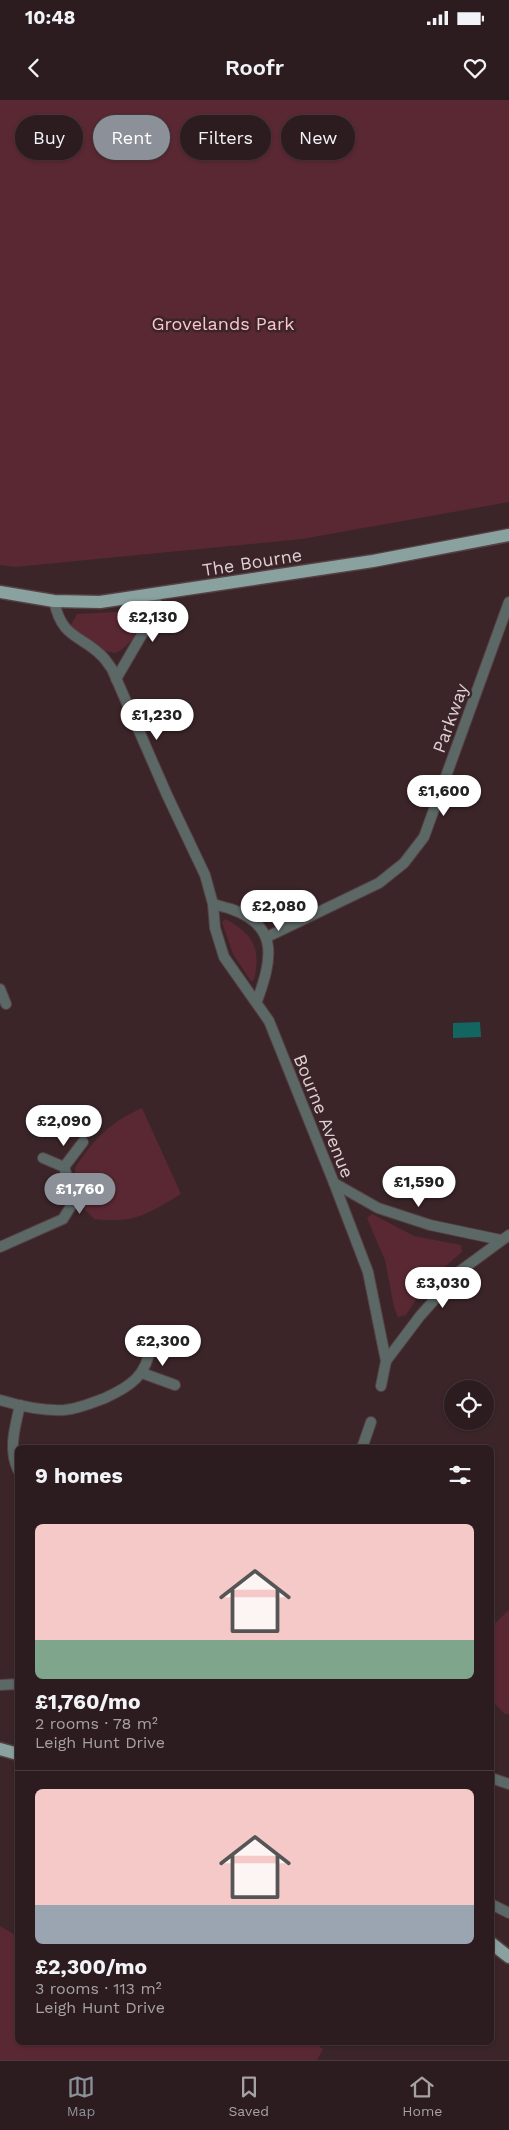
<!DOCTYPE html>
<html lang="en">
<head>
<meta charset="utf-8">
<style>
  :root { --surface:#2c1c1f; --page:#342528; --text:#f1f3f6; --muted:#a6a1a4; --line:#483a3d; --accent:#8c9099 }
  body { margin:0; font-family:"Work Sans",sans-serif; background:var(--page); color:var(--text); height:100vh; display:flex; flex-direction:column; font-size:19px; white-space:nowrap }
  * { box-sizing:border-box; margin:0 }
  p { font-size:16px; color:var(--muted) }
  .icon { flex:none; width:28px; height:28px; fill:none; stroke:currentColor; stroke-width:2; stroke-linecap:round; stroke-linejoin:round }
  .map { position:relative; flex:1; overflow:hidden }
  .side { position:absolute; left:15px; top:1345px; width:479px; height:600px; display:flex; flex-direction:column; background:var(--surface); border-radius:8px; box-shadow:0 1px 4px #0004,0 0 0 1px var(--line) }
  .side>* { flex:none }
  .banner { position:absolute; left:15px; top:15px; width:480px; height:45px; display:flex; gap:10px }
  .tools { position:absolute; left:444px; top:1280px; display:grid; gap:10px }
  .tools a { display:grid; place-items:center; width:50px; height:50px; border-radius:50%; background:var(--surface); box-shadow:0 1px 4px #0004,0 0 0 1px var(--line); font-size:25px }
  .price { position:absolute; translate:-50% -42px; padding:0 11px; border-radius:18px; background:#fff; color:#222; font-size:16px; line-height:32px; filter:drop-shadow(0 1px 2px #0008) }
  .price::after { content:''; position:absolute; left:50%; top:30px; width:15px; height:11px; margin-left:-8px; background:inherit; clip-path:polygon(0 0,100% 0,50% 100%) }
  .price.current { background:var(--accent); color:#fff }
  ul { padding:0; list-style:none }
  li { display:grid; align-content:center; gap:10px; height:265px; padding:0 20px }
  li+li { border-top:1px solid var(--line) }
  li span { display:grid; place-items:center; height:155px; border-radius:8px; color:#555 }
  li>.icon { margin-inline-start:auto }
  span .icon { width:90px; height:90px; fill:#fffc; stroke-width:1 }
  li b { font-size:21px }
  h2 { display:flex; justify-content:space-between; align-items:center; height:60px; padding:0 20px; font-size:21px }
  .chip { padding:0 18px; border-radius:22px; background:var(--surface); box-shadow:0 1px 4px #0004,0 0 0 1px var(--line); font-size:18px; line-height:45px }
  .chip.current { background:var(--accent); color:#fff }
  .status { display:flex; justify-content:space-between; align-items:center; height:35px; padding:0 25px; background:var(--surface); direction:ltr }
  .status svg { height:14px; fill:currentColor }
  header { display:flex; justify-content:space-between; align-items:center; height:65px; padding:0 20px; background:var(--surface); font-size:22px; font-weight:600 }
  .tab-bar { display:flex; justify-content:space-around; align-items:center; height:70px; border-top:1px solid var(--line); background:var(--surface); font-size:14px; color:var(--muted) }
  .tab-bar a { display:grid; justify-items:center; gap:2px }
  .tab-bar .current { color:var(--accent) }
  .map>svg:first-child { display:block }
  .green { fill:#5a2833 }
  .water { fill:#136660 }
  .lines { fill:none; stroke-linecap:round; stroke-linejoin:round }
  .street-casing { stroke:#554044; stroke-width:12 }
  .primary-casing { stroke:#554044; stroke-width:15 }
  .street { stroke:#5c6866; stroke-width:10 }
  .primary { stroke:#89a29f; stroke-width:12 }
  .labels { text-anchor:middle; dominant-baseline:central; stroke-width:5; stroke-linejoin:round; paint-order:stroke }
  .park-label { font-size:18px; fill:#fcc5ce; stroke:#3b2529 }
  .street-label { font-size:18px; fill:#dfd0d3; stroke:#3b2529 }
</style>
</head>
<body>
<div class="status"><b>10:48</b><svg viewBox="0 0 49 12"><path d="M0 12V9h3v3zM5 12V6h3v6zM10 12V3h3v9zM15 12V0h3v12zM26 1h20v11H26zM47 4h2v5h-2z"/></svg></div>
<header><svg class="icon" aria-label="back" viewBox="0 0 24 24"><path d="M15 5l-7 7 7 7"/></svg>Roofr<svg class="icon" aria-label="heart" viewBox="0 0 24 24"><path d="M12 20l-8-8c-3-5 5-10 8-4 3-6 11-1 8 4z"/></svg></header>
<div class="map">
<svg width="509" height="1960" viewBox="0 0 509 1960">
  <rect width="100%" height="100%" fill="#3b2529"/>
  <!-- green -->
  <g class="green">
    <polygon points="0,0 509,0 509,402 302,439 15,467 0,465"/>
    <path d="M132,511l7,4c6,12 -13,35 -24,38l-14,-3 -29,-22 -1,-3 6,-11z"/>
    <path d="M226,819c28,16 35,29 28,61l-3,1 -18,-27 -11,-32z"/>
    <path d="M142,1008l39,86c-33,20 -47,30 -87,25l-16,-17 -3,-34c20,-30 34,-45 67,-60z"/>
    <polygon points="372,1114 414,1136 461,1145 462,1152 428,1181 406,1215 398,1217 394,1207 385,1160 367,1118"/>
    <polygon points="509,1510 509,1614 505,1614 491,1600 491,1527"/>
    <polygon points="0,1826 17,1836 18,1942 313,1942 323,1949 317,1960 0,1960"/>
  </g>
  <!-- water -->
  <polygon class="water" points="480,922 481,937 453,938 453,923"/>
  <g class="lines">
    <!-- street casing -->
    <g class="street-casing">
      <g id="street">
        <path d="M54,501c8,38 26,33 48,55 4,4 7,9 10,13l55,126 38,80 8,29 2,24 9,29 45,64 65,162 34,89 18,89"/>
        <polyline points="116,579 151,519 157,495"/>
        <path d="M213,804c6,2 12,3 18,5 50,17 40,53 26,92"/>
        <polyline points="267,837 379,783 404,763 424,737 509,502"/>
        <polyline points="0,889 6,904"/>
        <polyline points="64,1067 83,1042"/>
        <polyline points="334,1083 378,1108 430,1125 501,1140"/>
        <polyline points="0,1147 63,1119 71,1106 70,1085 64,1067 43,1058"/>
        <polyline points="142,1273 175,1285"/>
        <polyline points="381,1286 386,1261 420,1216 460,1171 509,1135"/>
        <path d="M0,1300c20,6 43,11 64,10 14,-1 28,-7 41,-12 24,-11 42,-22 45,-51"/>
        <polyline points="362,1348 371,1322"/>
        <path d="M18,1370c-10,-21 -3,-43 2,-65"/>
        <polyline points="0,1585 18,1584"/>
        <polyline points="491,1678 509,1684"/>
        <polyline points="491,1804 509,1813"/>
      </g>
    </g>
    <!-- primary casing -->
    <g class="primary-casing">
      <g id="primary">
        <polyline points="0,492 54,501 100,502 373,461 509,435"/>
        <polyline points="0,1649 18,1654"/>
        <polyline points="491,1843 509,1857"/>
      </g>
    </g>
    <!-- street -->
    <use href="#street" class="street"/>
    <!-- primary -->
    <use href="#primary" class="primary"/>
  </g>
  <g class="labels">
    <!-- park labels -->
    <g class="park-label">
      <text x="223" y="223">Grovelands Park</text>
    </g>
    <!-- street labels -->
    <g class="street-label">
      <text transform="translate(252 462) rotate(-9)">The Bourne</text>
      <text transform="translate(450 618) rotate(-70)">Parkway</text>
      <text transform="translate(324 1016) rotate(68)">Bourne Avenue</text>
    </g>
  </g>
</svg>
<div class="tools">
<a><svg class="icon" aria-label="locate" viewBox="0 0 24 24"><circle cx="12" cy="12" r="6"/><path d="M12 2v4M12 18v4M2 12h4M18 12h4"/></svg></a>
</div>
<b class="price" style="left:153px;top:543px">£2,130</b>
<b class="price" style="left:157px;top:641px">£1,230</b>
<b class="price" style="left:444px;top:717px">£1,600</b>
<b class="price" style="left:279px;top:832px">£2,080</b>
<b class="price" style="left:64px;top:1047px">£2,090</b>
<b class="price" style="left:419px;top:1108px">£1,590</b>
<b class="price current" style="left:80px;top:1115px">£1,760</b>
<b class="price" style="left:443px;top:1209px">£3,030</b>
<b class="price" style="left:163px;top:1267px">£2,300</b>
<div class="banner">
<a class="chip">Buy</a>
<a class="chip current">Rent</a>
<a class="chip">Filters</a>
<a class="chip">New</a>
</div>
<section class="side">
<h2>9 homes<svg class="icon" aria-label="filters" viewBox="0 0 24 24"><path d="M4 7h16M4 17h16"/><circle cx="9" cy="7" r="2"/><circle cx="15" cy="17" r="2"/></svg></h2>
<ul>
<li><span style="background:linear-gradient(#f6c9c9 75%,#7fa58c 0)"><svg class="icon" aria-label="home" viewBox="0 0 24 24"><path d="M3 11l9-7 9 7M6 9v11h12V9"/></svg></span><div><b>£1,760/mo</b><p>2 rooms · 78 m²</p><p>Leigh Hunt Drive</p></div></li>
<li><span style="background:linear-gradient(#f6c9c9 75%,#9aa5b1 0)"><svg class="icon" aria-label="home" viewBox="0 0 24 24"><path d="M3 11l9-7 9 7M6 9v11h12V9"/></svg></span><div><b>£2,300/mo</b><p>3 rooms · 113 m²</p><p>Leigh Hunt Drive</p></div></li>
</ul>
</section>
</div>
<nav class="tab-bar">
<a class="current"><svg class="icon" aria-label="map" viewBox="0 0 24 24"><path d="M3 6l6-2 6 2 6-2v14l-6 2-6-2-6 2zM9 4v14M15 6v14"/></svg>Map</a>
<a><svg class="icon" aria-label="saved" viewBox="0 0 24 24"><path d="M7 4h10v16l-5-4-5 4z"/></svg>Saved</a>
<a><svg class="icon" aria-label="home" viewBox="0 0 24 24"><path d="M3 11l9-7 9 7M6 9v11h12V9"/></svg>Home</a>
</nav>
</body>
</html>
